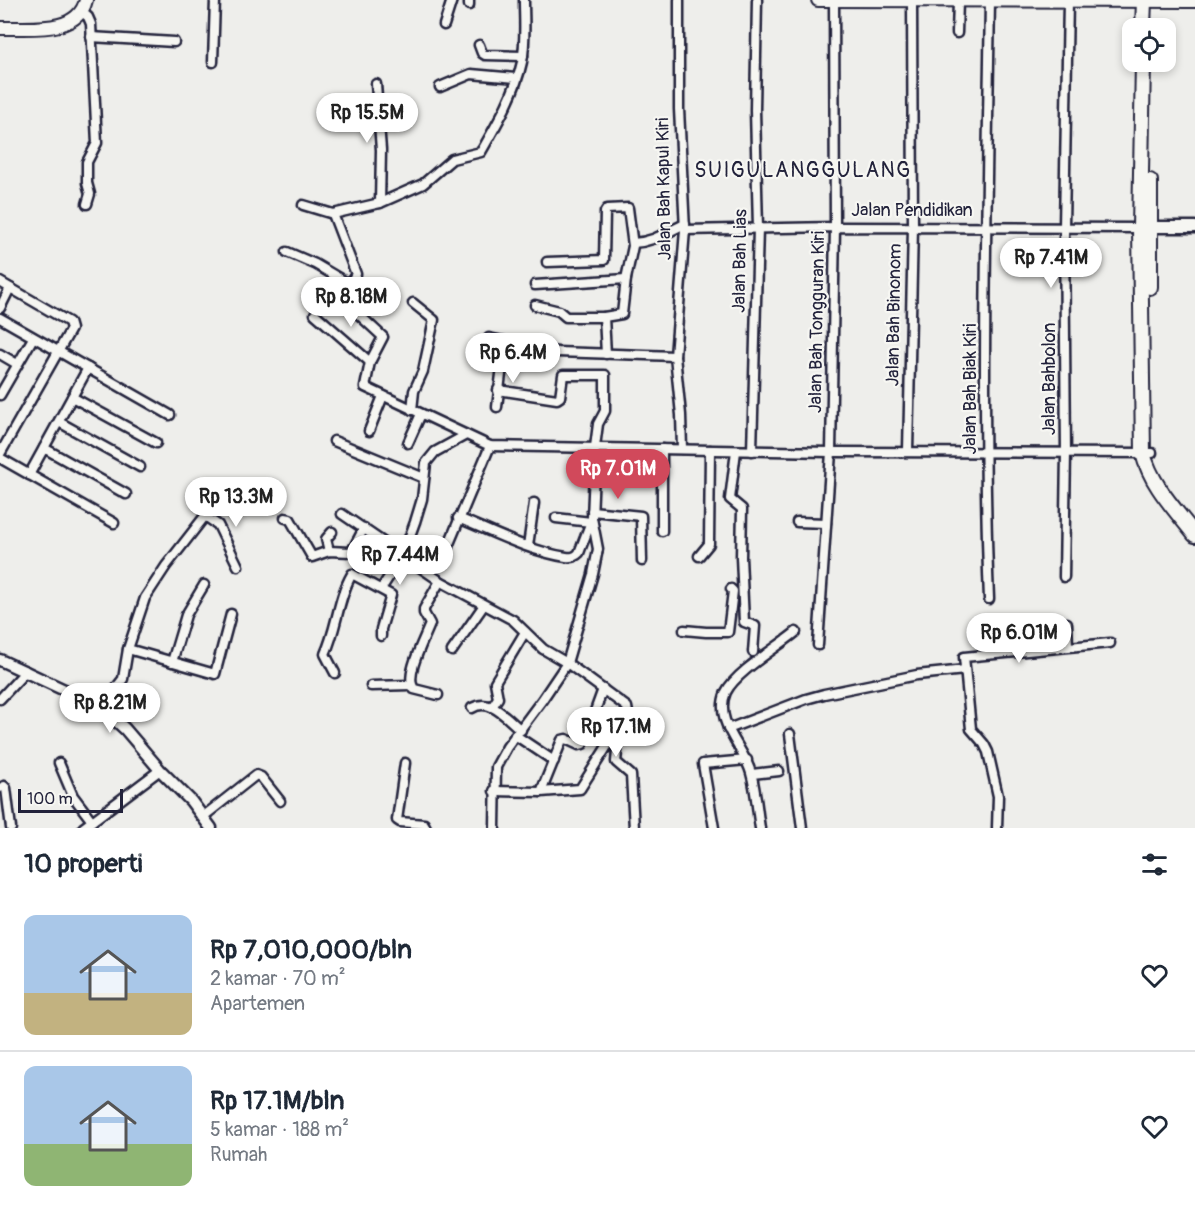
<!DOCTYPE html>
<html lang="id">
<head>
<meta charset="utf-8">
<style>
  :root { --surface:#fff; --page:#f6f6f7; --text:#1f2937; --muted:#747a83; --line:#e0e1e3; --accent:#d1495b }
  body { margin:0; font-family:Pangolin,sans-serif; background:var(--page); color:var(--text); height:100vh; display:flex; flex-direction:column; font-size:22px; white-space:nowrap }
  * { box-sizing:border-box; margin:0 }
  p { font-size:20px; color:var(--muted) }
  .icon { flex:none; width:33px; height:33px; fill:none; stroke:currentColor; stroke-width:2; stroke-linecap:round; stroke-linejoin:round }
  .map { position:relative; height:828px; overflow:hidden }
  .panel { display:flex; flex-direction:column; background:var(--surface); flex:1 }
  .panel>* { flex:none }
  .buttons { position:absolute; left:1122px; top:18px; display:grid; gap:12px }
  .buttons a { display:grid; place-items:center; width:54px; height:54px; border-radius:12px; background:var(--surface); box-shadow:0 3px 9px #0003; font-size:30px }
  .scale { position:absolute; left:18px; bottom:15px; width:105px; box-sizing:border-box; padding-left:6px; border:3px solid #22223b; border-top:0; font-size:16px; line-height:21px; white-space:nowrap; color:#22223b; -webkit-text-stroke:4px #f6f6f2; paint-order:stroke }
  .price { position:absolute; translate:-50% -51px; padding:0 14px; border-radius:21px; background:#fff; color:#222; font-size:20px; line-height:39px; filter:drop-shadow(0 2px 3px #0008) }
  .price::after { content:''; position:absolute; left:50%; top:36px; width:18px; height:14px; margin-left:-9px; background:inherit; clip-path:polygon(0 0,100% 0,50% 100%) }
  .price.selected { background:var(--accent); color:#fff }
  ul { padding:0; list-style:none }
  li { display:flex; align-items:center; gap:18px; height:150px; padding:0 24px }
  li+li { border-top:2px solid var(--line) }
  li span { display:grid; place-items:center; flex:none; width:168px; height:120px; border-radius:12px; color:#555 }
  li>.icon { margin-inline-start:auto }
  span .icon { width:72px; height:72px; fill:#fffc; stroke-width:1 }
  li b { font-size:26px }
  h2 { display:flex; justify-content:space-between; align-items:center; height:72px; padding:0 24px; font-size:26px }
  .map>svg:first-child { display:block }
  .lines { fill:none; stroke-linecap:round; stroke-linejoin:round }
  .minor-casing { stroke:#22223b; stroke-width:13 }
  .tertiary-casing { stroke:#22223b; stroke-width:15 }
  .secondary-casing { stroke:#22223b; stroke-width:16 }
  .trunk-casing { stroke:#22223b; stroke-width:18 }
  .minor { stroke:#f6f6f2; stroke-width:8 }
  .tertiary { stroke:#f6f6f2; stroke-width:10 }
  .secondary { stroke:#f6f6f2; stroke-width:12 }
  .trunk { stroke:#f6f6f2; stroke-width:14 }
  .labels { text-anchor:middle; dominant-baseline:central; stroke-width:4.5; stroke-linejoin:round; paint-order:stroke }
  .street-label { font-size:18px; fill:#22223b; stroke:#f6f6f2 }
  .quarter-label { font-size:21px; letter-spacing:1.5px; fill:#22223b; stroke:#f6f6f2 }
</style>
</head>
<body>
<div class="map">
<svg width="1195" height="828" viewBox="0 0 1195 828">
  <rect width="100%" height="100%" fill="#eeeeeb"/>
  <filter id="ink" filterUnits="userSpaceOnUse"><feTurbulence type="fractalNoise" baseFrequency=".0167" numOctaves="2"/><feDisplacementMap in="SourceGraphic" scale="12" xChannelSelector="R" yChannelSelector="G"/><feConvolveMatrix kernelMatrix="1 2 1 2 8 2 1 2 1" color-interpolation-filters="sRGB"/></filter>
  <g filter="url(#ink)">
    <g class="lines">
      <!-- minor casing -->
      <g class="minor-casing">
        <g id="minor">
          <path d="M524,0c0,20 2,41 -2,62 -7,32 -25,62 -41,90l-29,7 -29,25 -43,19 -47,11 23,60 -15,24 42,39 -13,25 -5,25 125,59 341,6 321,1"/>
          <polyline points="679,0 679,109 685,230 675,356 681,415 682,449"/>
          <polyline points="469,5 469,0"/>
          <polyline points="82,12 88,17 91,24 97,143 87,162 87,183 90,194 87,204"/>
          <polyline points="444,25 452,0"/>
          <polyline points="957,33 958,1"/>
          <polyline points="91,37 174,42"/>
          <polyline points="479,45 482,53 485,55 523,56"/>
          <polyline points="213,62 215,0"/>
          <polyline points="376,84 381,150 380,203"/>
          <polyline points="440,87 471,74 516,78"/>
          <polyline points="303,205 333,214"/>
          <polyline points="685,230 835,227 1140,228"/>
          <path d="M633,243c21,-1 34,-11 52,-19"/>
          <polyline points="287,252 315,264 349,284"/>
          <polyline points="547,262 604,260 605,212 607,209 628,208 633,246 626,279 622,314 604,317 606,354"/>
          <polyline points="0,282 69,322 71,329 0,454"/>
          <polyline points="535,285 626,279"/>
          <polyline points="535,305 559,311 566,317 604,317"/>
          <polyline points="0,308 10,288"/>
          <polyline points="315,314 370,362"/>
          <polyline points="0,318 170,415"/>
          <polyline points="489,338 557,352 675,356"/>
          <polyline points="0,354 17,364"/>
          <polyline points="0,395 33,338"/>
          <polyline points="72,397 156,443"/>
          <polyline points="497,407 503,358"/>
          <polyline points="412,410 414,391 423,371 434,320 413,303"/>
          <polyline points="59,422 140,467"/>
          <polyline points="369,431 383,396"/>
          <polyline points="334,441 424,478"/>
          <polyline points="408,443 421,414"/>
          <polyline points="44,448 126,494"/>
          <polyline points="736,451 730,499 742,509 741,557 744,622 755,626 753,652"/>
          <polyline points="752,451 758,228 755,110 757,0"/>
          <polyline points="908,451 913,227 912,0"/>
          <polyline points="0,458 114,523"/>
          <polyline points="29,475 88,368"/>
          <polyline points="592,511 641,516 642,561"/>
          <polyline points="342,514 440,581 513,620 543,649 567,663 627,707 628,713 580,789 541,792 494,791"/>
          <polyline points="205,516 218,525 238,566"/>
          <polyline points="285,518 290,519 312,557 329,551 350,552 353,549 364,528"/>
          <path d="M458,518c35,14 71,33 108,39 6,1 9,0 13,-4l13,-34"/>
          <polyline points="556,518 591,522"/>
          <polyline points="797,522 826,523"/>
          <polyline points="662,531 662,449"/>
          <polyline points="528,546 534,503"/>
          <polyline points="329,551 326,539 332,532"/>
          <polyline points="446,551 490,446"/>
          <polyline points="699,556 709,544 710,450"/>
          <polyline points="1064,577 1066,452 1064,227 1068,0"/>
          <polyline points="381,589 403,555 415,522 422,499 426,463 435,452 466,435"/>
          <path d="M989,599c-8,-199 -2,-400 1,-599"/>
          <polyline points="1067,623 1068,646"/>
          <polyline points="684,630 706,632 728,632 733,591 731,589"/>
          <polyline points="818,645 831,452 835,227 834,0"/>
          <polyline points="128,649 215,674 231,614"/>
          <polyline points="452,651 484,605"/>
          <polyline points="172,662 186,615 204,585"/>
          <path d="M335,673l-10,-19c12,-26 13,-56 27,-80l39,21 -10,34v7"/>
          <polyline points="371,686 411,685"/>
          <path d="M438,695l-24,-6c-10,-13 10,-49 16,-65l-6,-11v-4l16,-28"/>
          <polyline points="0,699 26,671"/>
          <polyline points="101,707 123,679 128,649 145,598 166,566 205,516 221,491 229,491"/>
          <polyline points="492,707 498,698 495,682 525,632"/>
          <path d="M472,708c19,-11 35,11 49,22"/>
          <polyline points="728,729 806,699 824,694 917,675 965,670"/>
          <polyline points="619,731 616,762 631,775 634,828"/>
          <polyline points="790,734 802,828"/>
          <polyline points="515,735 554,761"/>
          <polyline points="59,763 73,796 92,821"/>
          <polyline points="405,763 397,820 400,822 424,824 426,828"/>
          <polyline points="752,774 779,771"/>
          <polyline points="0,788 4,786 6,788 11,828"/>
          <polyline points="541,792 562,740 566,739 579,745 583,744 603,689"/>
          <polyline points="204,816 256,775 261,777 280,801"/>
          <polyline points="83,828 160,770"/>
          <polyline points="495,828 496,767 507,747 542,700 567,663 593,574 598,549 592,518 595,447 598,424 605,411 605,375 563,375 560,397 557,399 498,390"/>
          <polyline points="714,828 703,764 747,760"/>
          <path d="M760,828c-3,-18 -4,-38 -9,-55 -7,-26 -38,-51 -25,-81 10,-20 52,-45 70,-60"/>
          <polyline points="997,828 998,796 988,752 984,744 971,729 964,657 1110,643"/>
        </g>
      </g>
      <!-- tertiary casing -->
      <g class="tertiary-casing">
        <g id="tertiary">
          <polyline points="1144,227 1195,227"/>
          <polyline points="0,660 101,707 125,729 160,770 191,801 211,828"/>
        </g>
      </g>
      <!-- secondary casing -->
      <g class="secondary-casing">
        <g id="secondary">
          <polyline points="818,0 1195,1"/>
          <path d="M0,28c28,-1 78,7 86,-28"/>
        </g>
      </g>
      <!-- trunk casing -->
      <g class="trunk-casing">
        <g id="trunk">
          <polyline points="1143,28 1144,0"/>
          <path d="M1143,62l-3,166 3,225c8,32 32,56 52,82"/>
          <polyline points="1150,181 1150,287"/>
        </g>
      </g>
      <!-- minor -->
      <use href="#minor" class="minor"/>
      <!-- tertiary -->
      <use href="#tertiary" class="tertiary"/>
      <!-- secondary -->
      <use href="#secondary" class="secondary"/>
      <!-- trunk -->
      <use href="#trunk" class="trunk"/>
    </g>
  </g>
  <g class="labels">
    <!-- street labels -->
    <g class="street-label">
      <text transform="translate(664 189) rotate(-91)">Jalan Bah Kapul Kiri</text>
      <text x="912" y="210">Jalan Pendidikan</text>
      <text transform="translate(740 261) rotate(-89)">Jalan Bah Lias</text>
      <text transform="translate(894 315) rotate(-89)">Jalan Bah Binonom</text>
      <text transform="translate(817 322) rotate(-89)">Jalan Bah Tongguran Kiri</text>
      <text transform="translate(1049 379) rotate(-90)">Jalan Bahbolon</text>
      <text transform="translate(970 389) rotate(-90)">Jalan Bah Biak Kiri</text>
    </g>
    <!-- quarter labels -->
    <g class="quarter-label">
      <text x="803" y="170">SUIGULANGGULANG</text>
    </g>
  </g>
</svg>
<div class="buttons">
<a><svg class="icon" aria-label="locate" viewBox="0 0 24 24"><circle cx="12" cy="12" r="6"/><path d="M12 2v4M12 18v4M2 12h4M18 12h4"/></svg></a>
</div>
<div class="scale">100 m</div>
<b class="price" style="left:367px;top:144px">Rp 15.5M</b>
<b class="price" style="left:1051px;top:289px">Rp 7.41M</b>
<b class="price" style="left:351px;top:328px">Rp 8.18M</b>
<b class="price" style="left:513px;top:384px">Rp 6.4M</b>
<b class="price selected" style="left:618px;top:500px">Rp 7.01M</b>
<b class="price" style="left:236px;top:528px">Rp 13.3M</b>
<b class="price" style="left:400px;top:586px">Rp 7.44M</b>
<b class="price" style="left:1019px;top:664px">Rp 6.01M</b>
<b class="price" style="left:110px;top:734px">Rp 8.21M</b>
<b class="price" style="left:616px;top:758px">Rp 17.1M</b>
</div>
<section class="panel">
<h2>10 properti<svg class="icon" aria-label="filters" viewBox="0 0 24 24"><path d="M4 7h16M4 17h16"/><circle cx="9" cy="7" r="2"/><circle cx="15" cy="17" r="2"/></svg></h2>
<ul>
<li><span style="background:linear-gradient(#a9c7e8 65%,#c2b280 0)"><svg class="icon" aria-label="home" viewBox="0 0 24 24"><path d="M3 11l9-7 9 7M6 9v11h12V9"/></svg></span><div><b>Rp 7,010,000/bln</b><p>2 kamar · 70 m²</p><p>Apartemen</p></div><svg class="icon" aria-label="heart" viewBox="0 0 24 24"><path d="M12 20l-8-8c-3-5 5-10 8-4 3-6 11-1 8 4z"/></svg></li>
<li><span style="background:linear-gradient(#a9c7e8 65%,#8fb573 0)"><svg class="icon" aria-label="home" viewBox="0 0 24 24"><path d="M3 11l9-7 9 7M6 9v11h12V9"/></svg></span><div><b>Rp 17.1M/bln</b><p>5 kamar · 188 m²</p><p>Rumah</p></div><svg class="icon" aria-label="heart" viewBox="0 0 24 24"><path d="M12 20l-8-8c-3-5 5-10 8-4 3-6 11-1 8 4z"/></svg></li>
</ul>
</section>
</body>
</html>
